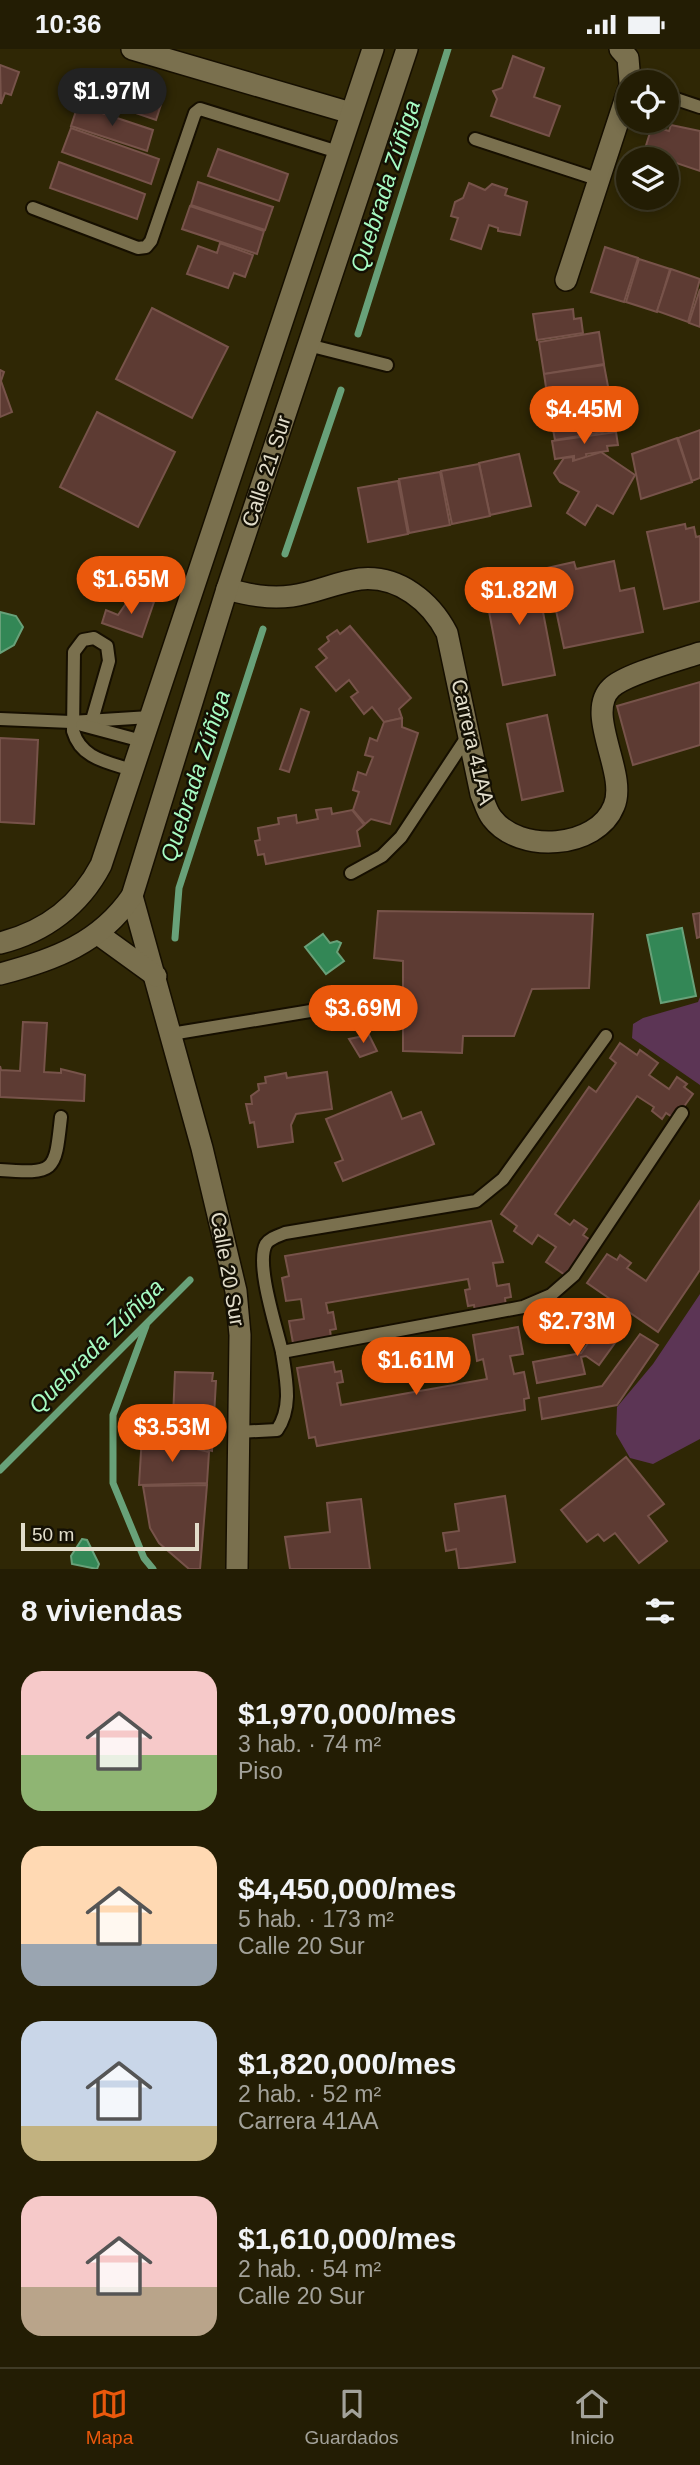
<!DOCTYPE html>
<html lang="es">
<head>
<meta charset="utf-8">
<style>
  :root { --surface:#231d04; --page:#2f2a13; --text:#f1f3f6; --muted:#a3a29a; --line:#403b26; --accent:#ea580c }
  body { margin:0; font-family:Arial,sans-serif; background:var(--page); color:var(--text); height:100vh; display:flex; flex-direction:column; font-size:26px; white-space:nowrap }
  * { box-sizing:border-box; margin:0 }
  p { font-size:23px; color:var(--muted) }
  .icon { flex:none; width:38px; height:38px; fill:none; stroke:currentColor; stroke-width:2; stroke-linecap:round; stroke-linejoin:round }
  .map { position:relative; height:1520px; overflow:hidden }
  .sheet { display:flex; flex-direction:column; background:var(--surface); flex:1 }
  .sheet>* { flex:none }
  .tools { position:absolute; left:616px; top:21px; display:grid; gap:14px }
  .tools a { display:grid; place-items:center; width:63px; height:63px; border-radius:50%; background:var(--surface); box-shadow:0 4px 10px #0003,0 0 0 2px var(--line); font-size:35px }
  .scale { position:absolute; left:21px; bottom:18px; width:178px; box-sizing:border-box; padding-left:7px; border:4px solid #e2ddcb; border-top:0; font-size:19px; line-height:24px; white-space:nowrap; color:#e2ddcb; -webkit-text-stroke:5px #141004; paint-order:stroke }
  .price { position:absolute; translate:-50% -60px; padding:0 16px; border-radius:24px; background:var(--accent); color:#fff; font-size:23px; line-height:46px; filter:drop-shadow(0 2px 4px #0008) }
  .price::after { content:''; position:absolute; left:50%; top:42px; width:21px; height:16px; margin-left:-10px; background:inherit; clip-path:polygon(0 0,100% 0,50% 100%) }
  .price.active { background:#222; color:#fff }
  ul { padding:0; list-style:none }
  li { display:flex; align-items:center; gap:21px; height:175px; padding:0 21px }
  li span { display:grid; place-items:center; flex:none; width:196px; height:140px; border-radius:21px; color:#555 }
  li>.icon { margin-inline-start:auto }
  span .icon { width:84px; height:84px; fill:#fffc; stroke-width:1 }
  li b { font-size:30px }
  h2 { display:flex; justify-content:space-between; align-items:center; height:84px; padding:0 21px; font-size:30px }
  .status { display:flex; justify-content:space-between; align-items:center; height:49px; padding:0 35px; background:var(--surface); direction:ltr }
  .status svg { height:19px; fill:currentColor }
  .tabs { display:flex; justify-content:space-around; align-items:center; height:98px; border-top:2px solid var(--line); background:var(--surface); font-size:19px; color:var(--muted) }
  .tabs a { display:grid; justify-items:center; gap:4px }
  .tabs .active { color:var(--accent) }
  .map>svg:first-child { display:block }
  .green { fill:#5c3555 }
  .water { fill:#338756; stroke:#68a179; stroke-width:2 }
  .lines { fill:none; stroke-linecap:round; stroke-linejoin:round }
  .stream { stroke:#68a179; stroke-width:7 }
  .building { fill:#5d3b33; stroke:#77534a; stroke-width:2 }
  .lane-casing { stroke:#160f00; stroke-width:16 }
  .street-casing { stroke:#160f00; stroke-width:24 }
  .secondary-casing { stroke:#160f00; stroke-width:24 }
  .lane { stroke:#7a704e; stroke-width:12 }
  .street { stroke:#7a704e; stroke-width:21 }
  .secondary { stroke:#7a704e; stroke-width:21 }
  .labels { text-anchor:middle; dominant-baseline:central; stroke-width:5; stroke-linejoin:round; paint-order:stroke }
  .street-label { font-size:21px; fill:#e2ddcb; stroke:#141004 }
  .water-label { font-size:23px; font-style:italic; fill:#a6fbc2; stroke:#141004 }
</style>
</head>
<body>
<div class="status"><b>10:36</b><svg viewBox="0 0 49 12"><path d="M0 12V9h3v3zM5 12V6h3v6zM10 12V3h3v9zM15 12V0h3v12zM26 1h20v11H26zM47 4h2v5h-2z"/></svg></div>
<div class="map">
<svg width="700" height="1520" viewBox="0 0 700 1520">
  <rect width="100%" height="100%" fill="#2f2705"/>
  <!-- green -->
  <g class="green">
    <polygon points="700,948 700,1036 632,989 633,975 643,969 698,953"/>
    <polygon points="700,1245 700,1390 653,1415 630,1409 616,1385 617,1358 653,1315"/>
  </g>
  <!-- water -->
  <g class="water">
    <polygon points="0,563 16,567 23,578 14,596 0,604"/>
    <polygon points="682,879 696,947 661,954 647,886"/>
    <polygon points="323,885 330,894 337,892 341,894 337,903 344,912 326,925 305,898"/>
    <polygon points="82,1490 87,1491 99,1515 97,1520 72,1515 71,1507"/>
  </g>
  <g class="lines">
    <!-- stream -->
    <g class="stream">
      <polyline points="358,285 448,0"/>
      <polyline points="285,505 341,341"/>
      <polyline points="175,889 179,839 263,580"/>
      <polyline points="146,1277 113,1366 113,1434 144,1509 153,1520"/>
      <polyline points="0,1421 190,1231"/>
    </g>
  </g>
  <!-- building -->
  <g class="building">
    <polygon points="513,7 544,19 534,48 560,57 549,87 491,67 497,50 493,42 502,39"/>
    <polygon points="0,16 19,23 11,46 5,44 1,55"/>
    <polygon points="92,21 164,46 156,71 83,46"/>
    <polygon points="78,56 153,81 147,102 71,77"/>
    <polygon points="671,76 700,82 700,122 644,103 652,77 669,82"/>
    <polygon points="71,79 159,110 151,135 62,103"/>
    <polygon points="218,100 288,125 279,152 208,127"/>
    <polygon points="59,113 145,145 137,170 50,139"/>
    <polygon points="198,133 273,158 265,181 191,156"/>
    <polygon points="469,134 485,141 492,135 507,140 505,146 527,153 520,186 498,182 498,179 489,176 481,200 451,190 458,169 451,167 455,153 463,149"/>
    <polygon points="190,157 264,182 257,205 182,180"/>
    <polygon points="220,194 253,206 245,228 234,224 228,239 187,225 198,197 217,204"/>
    <polygon points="605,198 638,209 624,253 591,243"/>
    <polygon points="639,210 670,220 657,263 626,253"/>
    <polygon points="671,220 700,230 688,273 657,262"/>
    <polygon points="700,240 700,278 689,274"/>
    <polygon points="152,259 228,298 192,369 116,330"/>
    <polygon points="573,260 574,270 581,269 583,284 537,291 533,265"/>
    <polygon points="599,283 604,315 544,325 539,293"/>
    <polygon points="604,316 610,348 549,358 544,325"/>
    <polygon points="0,321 4,323 1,332 12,363 0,368"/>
    <polygon points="610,349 615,381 555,391 549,359"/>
    <polygon points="97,363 175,403 138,478 60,438"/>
    <polygon points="700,381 700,429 692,432 678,389"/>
    <polygon points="616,383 618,396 607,397 608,402 586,405 587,410 574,411 574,407 555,410 552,392"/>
    <polygon points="677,389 692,433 641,450 632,405"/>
    <polygon points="601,403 635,426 613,465 597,456 585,476 567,464 579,443 560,433 554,424 564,409 573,408 573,412"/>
    <polygon points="519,405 531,457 490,466 479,414"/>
    <polygon points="479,415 490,467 452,475 441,422"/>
    <polygon points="440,423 450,476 409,484 399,430"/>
    <polygon points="398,432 408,485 368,493 358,439"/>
    <polygon points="685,475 686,480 694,478 696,488 700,487 700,552 664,560 647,483"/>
    <polygon points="614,512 620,542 634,539 643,583 564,599 547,519 574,513 576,520"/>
    <polygon points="535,521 555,626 503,636 483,531"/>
    <polygon points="132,546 154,553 142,588 102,574 106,561 118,566"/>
    <polygon points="350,577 411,649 399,660 402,669 384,673 372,658 364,665 351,648 358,643 349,631 336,642 316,618 327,609 319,600 329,592 327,588 337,581 340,585"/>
    <polygon points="700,633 700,696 633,716 617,657"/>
    <polygon points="301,660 309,663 289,723 280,720"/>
    <polygon points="547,666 563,742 522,751 507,675"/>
    <polygon points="402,669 402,678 418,684 390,775 371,770 365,775 353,761 359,743 353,741 358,723 366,726 373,708 365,706 370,689 377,692 384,673"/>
    <polygon points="0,689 38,691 34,775 0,773"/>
    <polygon points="331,759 332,765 352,761 364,776 357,782 360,797 266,815 264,805 258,806 255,792 260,791 258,779 279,775 278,769 296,766 297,774 318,770 316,761"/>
    <polygon points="378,862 593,865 589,939 532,940 514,987 463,987 462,1004 403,1002 403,912 374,909"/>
    <polygon points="700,864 700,888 697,889 693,865"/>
    <polygon points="23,973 47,974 44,1023 61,1024 61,1020 85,1026 84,1052 0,1048 0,1017 1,1021 20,1022"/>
    <polygon points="369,986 377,1002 360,1008 349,990"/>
    <polygon points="620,994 637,1006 640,1001 658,1014 649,1026 669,1040 677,1028 687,1035 684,1038 693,1045 675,1070 666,1064 662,1070 652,1062 654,1058 637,1047 555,1165 570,1176 574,1171 587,1180 583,1186 592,1192 568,1228 546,1213 556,1198 538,1186 532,1195 514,1182 517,1177 501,1165 589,1038 596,1043 616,1014 610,1009"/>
    <polygon points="327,1023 332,1060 296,1065 291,1076 293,1093 258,1098 254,1073 250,1074 246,1055 252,1055 251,1047 259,1041 258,1035 266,1034 265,1028 286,1024 287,1029"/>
    <polygon points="391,1043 402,1070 421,1063 434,1095 343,1132 335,1114 343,1111 326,1070"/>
    <polygon points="700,1152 700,1221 658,1283 587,1234 607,1205 617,1211 620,1206 631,1214 627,1219 646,1232"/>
    <polygon points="491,1172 503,1213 493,1214 497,1237 509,1235 511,1248 505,1249 506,1258 475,1263 474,1256 468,1257 465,1241 470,1240 468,1230 326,1254 328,1264 333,1263 336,1280 330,1281 331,1288 293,1294 289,1272 304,1270 301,1250 286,1252 282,1229 289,1227 285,1207"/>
    <polygon points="601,1275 620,1287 599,1316 586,1307 581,1308 585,1325 537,1334 533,1313 581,1304"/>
    <polygon points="518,1278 523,1305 510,1307 514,1325 524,1323 529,1349 524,1350 525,1361 317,1397 315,1388 309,1389 297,1319 333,1313 335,1323 341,1322 343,1333 337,1334 341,1356 487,1330 483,1310 477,1312 473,1286"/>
    <polygon points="640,1285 658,1296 617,1356 542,1370 539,1349 602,1337"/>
    <polygon points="175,1323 213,1324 212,1332 216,1332 212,1402 172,1391"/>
    <polygon points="142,1387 209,1403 207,1434 139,1436"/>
    <polygon points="626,1408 664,1455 648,1467 667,1492 639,1514 615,1484 604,1492 598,1485 587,1493 561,1461"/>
    <polygon points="207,1436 200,1520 189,1520 159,1494 150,1479 143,1437"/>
    <polygon points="505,1447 515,1513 459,1520 456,1500 446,1502 443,1484 459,1482 455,1455"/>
    <polygon points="361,1450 370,1520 290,1520 285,1488 330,1483 327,1454"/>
  </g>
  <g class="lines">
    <!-- lane casing -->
    <g class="lane-casing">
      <g id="lane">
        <polyline points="667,47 700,58"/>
        <polyline points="475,90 600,131"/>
        <polyline points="33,159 138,199 146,198 151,192 195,64 200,60 338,103"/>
        <polyline points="308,296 387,316"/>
        <polyline points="0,670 71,673 150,668"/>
        <path d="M92,671l17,-59 -2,-15 -13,-8 -11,2 -9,12 -1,79c8,28 35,31 59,39"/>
        <polyline points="82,676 142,692"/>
        <polyline points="351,824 382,807 401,788 469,685"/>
        <polyline points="171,985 365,953"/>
        <path d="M0,1121c56,4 55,2 61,-53"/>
        <path d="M282,1303c-5,-23 -27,-88 -16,-108 4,-6 12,-8 19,-11l191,-32 27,-22 103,-143"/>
        <path d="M238,1383l39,-2c16,-23 9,-51 5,-78l241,-45 28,-12 23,-20 108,-162"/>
      </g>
    </g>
    <!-- street casing -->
    <g class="street-casing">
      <g id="street">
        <polyline points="132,0 351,64"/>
        <polyline points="620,0 628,9 630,33"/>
        <polyline points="566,231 628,42"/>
        <path d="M227,540c22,6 42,10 65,7 23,-3 45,-14 68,-17 39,-4 71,23 87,54l34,161c3,7 6,18 11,24 27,36 105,31 122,-12 14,-33 -30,-92 -3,-118 14,-14 68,-28 89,-35"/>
      </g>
    </g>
    <!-- secondary casing -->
    <g class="secondary-casing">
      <g id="secondary">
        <polyline points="132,847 202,1099 236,1242 240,1286 237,1520"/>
        <polyline points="98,885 156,927"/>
        <path d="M0,894c45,-11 80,-38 101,-78l272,-816"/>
        <path d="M0,925c54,-14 100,-31 132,-78l95,-307 180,-540"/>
      </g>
    </g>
    <!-- lane -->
    <use href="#lane" class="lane"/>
    <!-- street -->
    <use href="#street" class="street"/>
    <!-- secondary -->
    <use href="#secondary" class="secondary"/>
  </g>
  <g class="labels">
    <!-- street labels -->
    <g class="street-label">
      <text transform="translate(266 422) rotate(-72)">Calle 21 Sur</text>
      <text transform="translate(473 693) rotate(77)">Carrera 41AA</text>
      <text transform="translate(228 1220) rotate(80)">Calle 20 Sur</text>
    </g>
    <!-- water labels -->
    <g class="water-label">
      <text transform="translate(385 137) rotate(-72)">Quebrada Zúñiga</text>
      <text transform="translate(195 727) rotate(-72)">Quebrada Zúñiga</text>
      <text transform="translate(96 1297) rotate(-45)">Quebrada Zúñiga</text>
    </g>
  </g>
</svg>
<div class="tools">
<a><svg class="icon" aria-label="locate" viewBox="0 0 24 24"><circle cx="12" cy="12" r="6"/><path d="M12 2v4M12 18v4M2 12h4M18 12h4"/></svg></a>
<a><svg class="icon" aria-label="layers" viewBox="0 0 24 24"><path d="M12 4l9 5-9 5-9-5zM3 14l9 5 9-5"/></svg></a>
</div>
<div class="scale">50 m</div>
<b class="price active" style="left:112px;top:79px">$1.97M</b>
<b class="price" style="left:584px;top:397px">$4.45M</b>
<b class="price" style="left:131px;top:567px">$1.65M</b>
<b class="price" style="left:519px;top:578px">$1.82M</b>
<b class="price" style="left:363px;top:996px">$3.69M</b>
<b class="price" style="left:577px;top:1309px">$2.73M</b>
<b class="price" style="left:416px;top:1348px">$1.61M</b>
<b class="price" style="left:172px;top:1415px">$3.53M</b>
</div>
<section class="sheet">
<h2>8 viviendas<svg class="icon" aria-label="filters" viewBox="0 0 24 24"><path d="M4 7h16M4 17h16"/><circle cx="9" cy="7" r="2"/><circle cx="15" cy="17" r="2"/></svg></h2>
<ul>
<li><span style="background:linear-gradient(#f6c9c9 60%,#8fb573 0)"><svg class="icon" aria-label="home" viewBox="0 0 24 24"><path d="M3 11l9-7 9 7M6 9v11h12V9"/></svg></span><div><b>$1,970,000/mes</b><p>3 hab. · 74 m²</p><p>Piso</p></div></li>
<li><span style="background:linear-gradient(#ffd9b3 70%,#9aa5b1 0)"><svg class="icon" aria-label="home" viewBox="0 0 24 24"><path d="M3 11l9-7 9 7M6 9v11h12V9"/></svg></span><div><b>$4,450,000/mes</b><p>5 hab. · 173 m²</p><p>Calle 20 Sur</p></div></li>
<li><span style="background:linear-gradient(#c9d6e8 75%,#c2b280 0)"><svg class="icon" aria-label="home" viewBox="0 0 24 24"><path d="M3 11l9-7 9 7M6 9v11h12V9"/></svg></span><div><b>$1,820,000/mes</b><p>2 hab. · 52 m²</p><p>Carrera 41AA</p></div></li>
<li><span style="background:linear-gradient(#f6c9c9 65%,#b9a48a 0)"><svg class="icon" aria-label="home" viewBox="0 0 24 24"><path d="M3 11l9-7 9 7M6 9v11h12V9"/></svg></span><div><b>$1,610,000/mes</b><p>2 hab. · 54 m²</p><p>Calle 20 Sur</p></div></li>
</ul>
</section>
<nav class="tabs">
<a class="active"><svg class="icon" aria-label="map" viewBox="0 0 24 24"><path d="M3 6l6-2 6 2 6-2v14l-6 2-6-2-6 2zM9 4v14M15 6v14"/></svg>Mapa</a>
<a><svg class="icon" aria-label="saved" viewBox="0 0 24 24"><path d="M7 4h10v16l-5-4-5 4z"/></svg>Guardados</a>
<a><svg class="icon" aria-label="home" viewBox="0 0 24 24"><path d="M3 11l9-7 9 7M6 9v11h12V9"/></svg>Inicio</a>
</nav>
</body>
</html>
